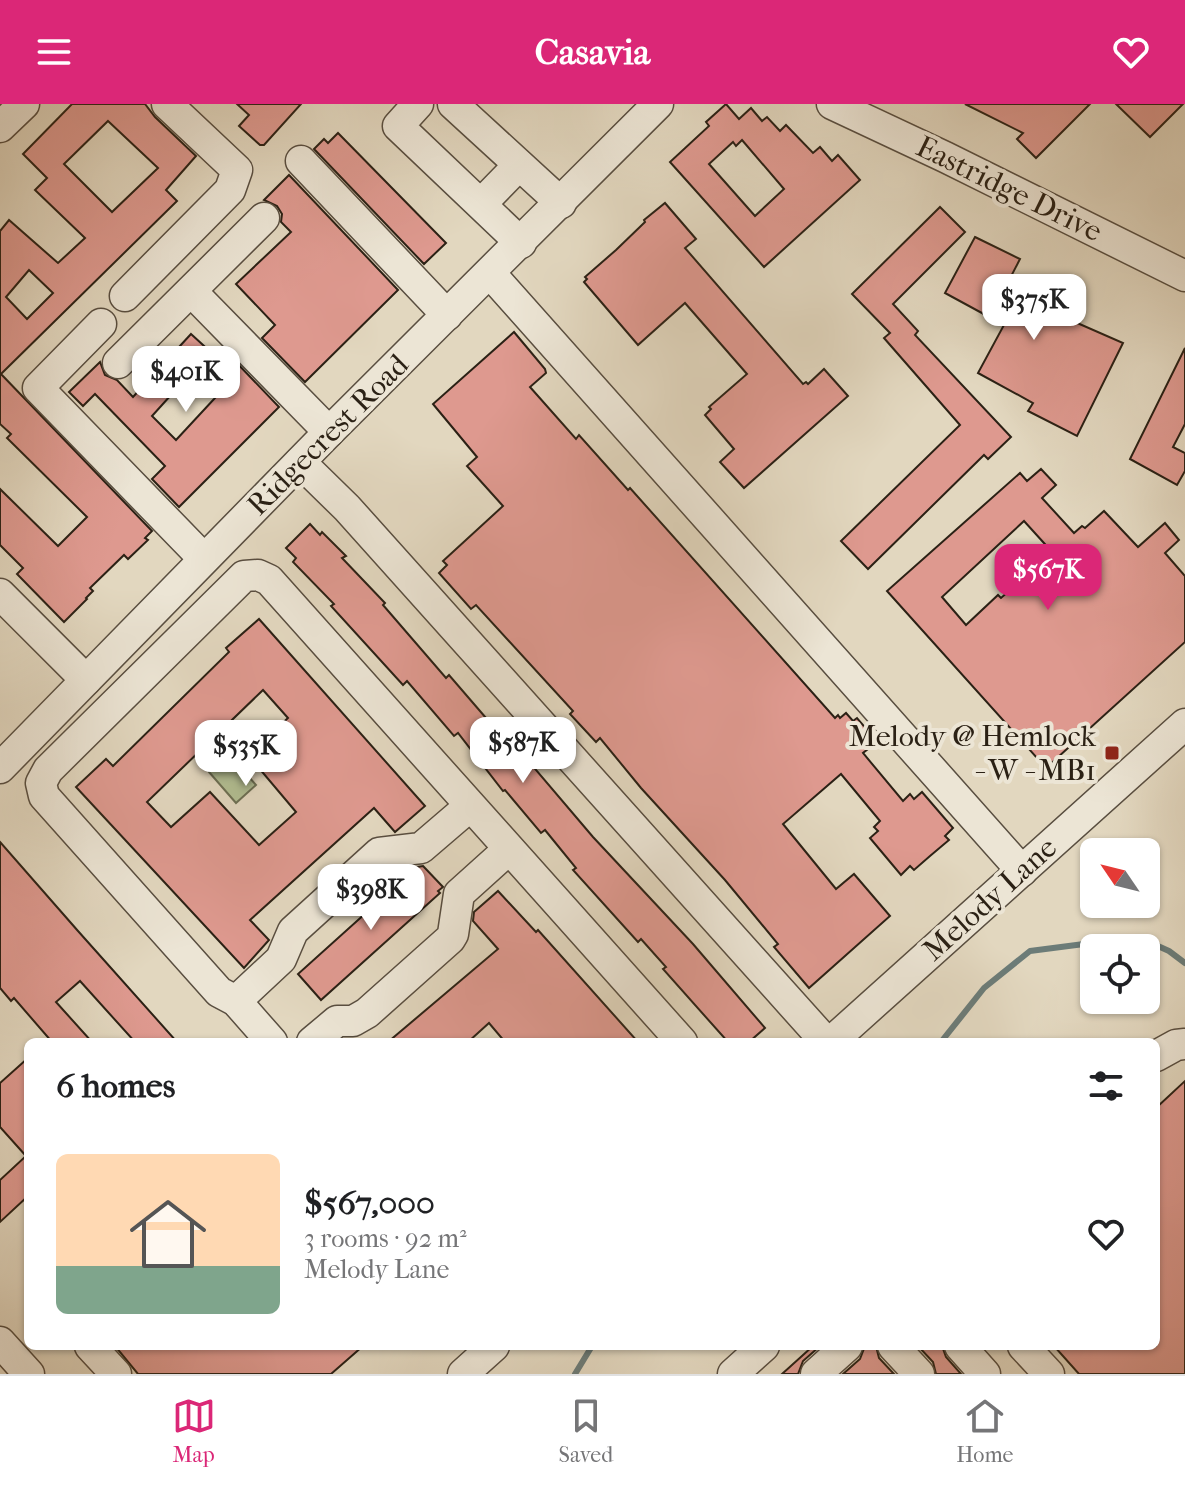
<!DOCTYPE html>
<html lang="en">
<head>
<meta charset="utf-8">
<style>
  :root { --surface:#fff; --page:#f2f2f2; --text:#202124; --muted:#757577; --line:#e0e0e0; --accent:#db2777 }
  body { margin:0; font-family:"IM FELL French Canon",serif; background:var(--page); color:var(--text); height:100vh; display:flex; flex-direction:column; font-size:30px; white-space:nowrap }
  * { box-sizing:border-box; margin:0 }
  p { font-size:26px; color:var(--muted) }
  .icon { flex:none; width:44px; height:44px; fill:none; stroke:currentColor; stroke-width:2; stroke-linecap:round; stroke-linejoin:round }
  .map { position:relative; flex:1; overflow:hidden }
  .sheet { position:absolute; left:24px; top:934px; width:1136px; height:312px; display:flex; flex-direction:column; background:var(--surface); border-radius:12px; box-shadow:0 2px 6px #0004 }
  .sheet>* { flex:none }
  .needle { width:52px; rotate:305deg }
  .buttons { position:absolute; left:1080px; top:734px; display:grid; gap:16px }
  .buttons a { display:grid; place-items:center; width:80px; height:80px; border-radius:12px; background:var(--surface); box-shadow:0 2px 6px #0004; font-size:40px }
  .price { position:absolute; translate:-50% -68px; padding:0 18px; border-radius:16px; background:#fff; color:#222; font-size:26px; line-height:52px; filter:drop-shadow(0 2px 4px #0008) }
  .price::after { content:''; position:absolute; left:50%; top:48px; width:24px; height:18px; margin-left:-12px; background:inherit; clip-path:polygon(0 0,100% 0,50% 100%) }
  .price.current { background:var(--accent); color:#fff }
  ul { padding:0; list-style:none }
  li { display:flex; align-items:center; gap:24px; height:200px; padding:0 32px }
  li+li { border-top:2px solid var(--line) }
  li span { display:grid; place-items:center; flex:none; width:224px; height:160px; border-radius:12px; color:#555 }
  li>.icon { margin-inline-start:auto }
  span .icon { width:96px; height:96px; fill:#fffc; stroke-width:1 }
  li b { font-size:34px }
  h2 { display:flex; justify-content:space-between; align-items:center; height:96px; padding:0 32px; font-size:34px }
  header { display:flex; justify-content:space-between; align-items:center; height:104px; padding:0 32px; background:var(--accent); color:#fff; font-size:36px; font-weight:700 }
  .menu { display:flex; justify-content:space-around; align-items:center; height:112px; border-top:2px solid var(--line); background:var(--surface); font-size:22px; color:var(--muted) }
  .menu a { display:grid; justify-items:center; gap:4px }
  .menu .current { color:var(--accent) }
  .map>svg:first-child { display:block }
  .green { fill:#b2be93; stroke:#6e7054; stroke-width:2 }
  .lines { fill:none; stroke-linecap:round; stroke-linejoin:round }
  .stream { stroke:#6c7c78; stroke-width:6 }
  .building { fill:#de998f; stroke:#2b2115; stroke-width:2; fill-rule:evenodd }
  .minor-casing { stroke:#594e40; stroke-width:33 }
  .minor { stroke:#ece5d5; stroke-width:30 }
  .poi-dot { fill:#8f2418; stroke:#ece5d5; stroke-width:3 }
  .labels { text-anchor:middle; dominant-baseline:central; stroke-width:8; stroke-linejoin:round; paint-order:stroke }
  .street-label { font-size:30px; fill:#2b2115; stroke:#ece5d5 }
  .poi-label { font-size:30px; fill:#2b2115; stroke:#ece5d5; text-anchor:end }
</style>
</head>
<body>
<header><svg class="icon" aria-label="menu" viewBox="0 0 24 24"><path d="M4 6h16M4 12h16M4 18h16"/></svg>Casavia<svg class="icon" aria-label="heart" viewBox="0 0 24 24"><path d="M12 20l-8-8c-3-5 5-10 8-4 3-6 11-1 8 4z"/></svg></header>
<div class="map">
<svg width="1185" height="1270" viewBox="0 0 1185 1270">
  <rect width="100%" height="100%" fill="#e2d7bf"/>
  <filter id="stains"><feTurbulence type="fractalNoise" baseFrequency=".0025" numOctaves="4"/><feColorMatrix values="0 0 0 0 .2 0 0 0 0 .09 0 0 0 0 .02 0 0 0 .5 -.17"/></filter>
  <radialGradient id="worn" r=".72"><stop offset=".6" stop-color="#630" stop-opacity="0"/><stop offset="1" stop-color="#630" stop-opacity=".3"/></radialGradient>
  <!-- green -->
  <polygon class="green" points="229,650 256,681 236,699 209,668"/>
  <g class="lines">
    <!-- stream -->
    <g class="stream">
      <polyline points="941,938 984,884 1030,847 1138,833 1169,847 1185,859"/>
      <polyline points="575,1270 592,1242"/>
    </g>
  </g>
  <!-- building -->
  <g class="building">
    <path d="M72,0h73l10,13 41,39 -30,34 11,11 -176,173 151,157 -7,7 3,2 -20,19 -4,-4 -34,33 3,3 -7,7 1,1 -23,23 -47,-48 6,-6 -23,-23v-56l58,57 29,-29 -80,-79 4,-4 -11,-10v-193l9,-11 49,43 27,-25 -50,-48 12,-12 -24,-24zM108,17l50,47 -46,44 -48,-48zM29,166l24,23 -26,26 -21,-22z"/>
    <polygon points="237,0 301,0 264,41 260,41 239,22 249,11"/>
    <path d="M726,0l13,15 12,-11 11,13 5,-4 13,14 6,-6 27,28 7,-6 12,14 6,-6 22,25 -96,87 -94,-105 39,-36 -3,-4zM742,36l42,49 -29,27 -46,-52 24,-22 3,4z"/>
    <polygon points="965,0 1090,0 1036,54 1017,35 1023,29"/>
    <polygon points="1116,0 1183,0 1150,33"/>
    <polygon points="338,29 446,139 424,160 314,45 324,35 328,39"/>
    <polygon points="289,71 398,186 305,278 262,234 275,221 236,180 291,128 281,118 282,110 277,102 264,96"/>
    <polygon points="665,99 696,135 685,144 803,280 806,278 808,280 824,265 848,292 744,384 720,358 734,345 705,311 711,305 709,303 747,270 685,199 638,241 584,178 587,175 585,173 616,146 645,118 644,116"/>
    <polygon points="940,103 965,128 893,200 918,227 915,231 1011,333 988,355 984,351 868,465 841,437 960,321 884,234 890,229 852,190"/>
    <polygon points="975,133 1020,155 1005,184 1034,198 1035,195 1061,208 1059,211 1123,239 1077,332 1028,307 1033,299 978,269 1004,221 945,189"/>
    <polygon points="514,228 545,265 546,269 530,283 576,335 579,331 628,386 630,384 835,614 838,611 840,614 846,609 853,617 857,614 869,628 865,631 873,641 863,649 903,697 910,690 914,695 922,688 953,724 945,732 949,736 930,752 914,766 910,762 901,771 870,734 878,727 874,723 880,717 841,670 783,720 836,785 854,770 890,812 809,884 774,843 778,840 725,776 641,684 600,634 596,638 570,610 573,607 476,501 471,505 439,469 447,461 443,457 503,402 467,362 477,353 433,300"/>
    <path d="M191,230l35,32 7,-7 46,48 -100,100 -27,-28 13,-13 -70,-72 -12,12 -14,-14 31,-30 5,13 12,5 16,17zM190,270l25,24 -39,42 -24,-24z"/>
    <polygon points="1185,244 1185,320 1173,343 1185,349 1185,367 1177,381 1130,355"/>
    <path d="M1041,365l15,16 -14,13 32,35 8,-7 3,2 19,-17 34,36 27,-24 14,17 -14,13 20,23v66l-139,126 -159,-177 133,-118 7,8zM1024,417l29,32 -52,45 -3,-3 -32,30 -24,-28z"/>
    <polygon points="310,420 320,431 322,428 346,452 342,454 385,499 383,501 446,574 449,571 486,614 506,635 508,633 593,733 693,840 765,924 749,938 728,938 663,865 666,863 641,835 638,838 573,766 576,764 545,726 541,729 505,686 503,687 458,629 454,632 407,577 403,581 331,502 334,500 293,458 296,454 286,444"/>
    <path d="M259,515l166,187 -30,26 -21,-24 -124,112 19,20 -25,28 -168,-181 30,-28 7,7 116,-114 -3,-4zM263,586l25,28 -40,37 48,57 -37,33 -49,-53 -39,35 -24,-25z"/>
    <polygon points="0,738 78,827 177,938 135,938 80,877 56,898 92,938 52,938 14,894 11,897 0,884"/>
    <polygon points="423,762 443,783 438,787 440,789 321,896 298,870 417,763"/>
    <polygon points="498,787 536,828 538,826 638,938 505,938 489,919 468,938 388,938 498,845 473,817 474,808"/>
    <polygon points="28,954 28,1092 0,1118 0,1076 26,1052 0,1023 0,979"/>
    <polygon points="1185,977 1185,1270 1079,1270 1054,1242 1156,1242 1156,1004"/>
    <polygon points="115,1242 363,1242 331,1270 138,1270"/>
    <polygon points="813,1242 820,1242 803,1257 798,1270 782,1270"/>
    <polygon points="865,1242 876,1242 879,1254 894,1270 843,1270 860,1255"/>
    <polygon points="918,1242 942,1242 946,1253 961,1270 936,1270 933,1258"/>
  </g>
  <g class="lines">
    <!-- minor casing -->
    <g class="minor-casing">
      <g id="minor">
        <polyline points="418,0 398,22 521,139"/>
        <polyline points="453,0 561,99"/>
        <polyline points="832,0 945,53 1185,172"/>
        <polyline points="0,23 24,0"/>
        <polyline points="301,57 447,211"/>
        <polyline points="481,100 519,61"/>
        <polyline points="490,169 1022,767"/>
        <polyline points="191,187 329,328"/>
        <polyline points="125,192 230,86 237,66 167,0"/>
        <polyline points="101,220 38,284 204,455"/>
        <polyline points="118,259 264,114"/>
        <polyline points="300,358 347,404 826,938"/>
        <polyline points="0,490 86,576"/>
        <polyline points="0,664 329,328 658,0"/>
        <polyline points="236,897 281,855 293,827 379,749 421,744 470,702"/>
        <polyline points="272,938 236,897 219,888 44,692 41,679 48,666 244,472 258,471 269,476 682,938"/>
        <polyline points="312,938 337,917 353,917 367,909 450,835 453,830 459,790 509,745"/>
        <polyline points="831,938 1185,620"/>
        <polyline points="1156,952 1176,941 1185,940"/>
        <polyline points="0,1238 29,1270"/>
        <polyline points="90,1242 116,1270"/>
        <polyline points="893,1242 919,1270"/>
        <polyline points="960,1242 985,1270"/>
        <polyline points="1023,1242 1049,1270"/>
        <polyline points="463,1270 494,1242"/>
        <polyline points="733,1270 764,1242"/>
        <polyline points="816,1270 847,1242"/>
      </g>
    </g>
    <!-- minor -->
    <use href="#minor" class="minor"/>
  </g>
  <!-- markers -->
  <rect class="poi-dot" x="1104" y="641" width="16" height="16" rx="4"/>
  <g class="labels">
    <!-- street labels -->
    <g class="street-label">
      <text transform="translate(1009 85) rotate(26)">Eastridge Drive</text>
      <text transform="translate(328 331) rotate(-45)">Ridgecrest Road</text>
      <text transform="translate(990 795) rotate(-42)">Melody Lane</text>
    </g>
    <!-- poi labels -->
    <g class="poi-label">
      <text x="1096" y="632">Melody @ Hemlock<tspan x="1096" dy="34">- W - MB1</tspan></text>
    </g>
  </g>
  <rect width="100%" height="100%" filter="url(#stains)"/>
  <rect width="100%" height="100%" fill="url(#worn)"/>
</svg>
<div class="buttons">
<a><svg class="needle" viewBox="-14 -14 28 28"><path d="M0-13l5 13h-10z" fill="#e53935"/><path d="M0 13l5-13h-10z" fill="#757577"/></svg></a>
<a><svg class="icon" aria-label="locate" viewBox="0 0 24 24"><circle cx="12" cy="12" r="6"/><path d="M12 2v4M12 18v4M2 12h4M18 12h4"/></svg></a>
</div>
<b class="price" style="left:1034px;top:238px">$375K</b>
<b class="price" style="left:186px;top:310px">$401K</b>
<b class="price current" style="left:1048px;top:508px">$567K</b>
<b class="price" style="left:523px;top:681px">$587K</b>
<b class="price" style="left:246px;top:684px">$535K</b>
<b class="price" style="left:371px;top:828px">$398K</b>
<section class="sheet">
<h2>6 homes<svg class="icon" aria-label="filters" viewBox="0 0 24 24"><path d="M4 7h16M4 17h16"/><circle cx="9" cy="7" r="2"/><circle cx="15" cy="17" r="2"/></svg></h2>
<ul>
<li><span style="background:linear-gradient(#ffd9b3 70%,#7fa58c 0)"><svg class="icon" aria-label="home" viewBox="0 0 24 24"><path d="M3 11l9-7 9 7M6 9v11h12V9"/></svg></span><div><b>$567,000</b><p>3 rooms · 92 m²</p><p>Melody Lane</p></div><svg class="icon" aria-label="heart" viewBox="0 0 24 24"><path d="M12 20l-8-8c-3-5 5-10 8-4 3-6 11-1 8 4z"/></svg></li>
</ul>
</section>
</div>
<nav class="menu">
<a class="current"><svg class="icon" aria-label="map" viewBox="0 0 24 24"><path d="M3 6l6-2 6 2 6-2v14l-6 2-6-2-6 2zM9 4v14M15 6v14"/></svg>Map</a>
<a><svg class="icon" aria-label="saved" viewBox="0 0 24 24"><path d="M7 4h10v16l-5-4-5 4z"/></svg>Saved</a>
<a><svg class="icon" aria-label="home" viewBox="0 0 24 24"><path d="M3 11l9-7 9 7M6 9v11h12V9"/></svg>Home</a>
</nav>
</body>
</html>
